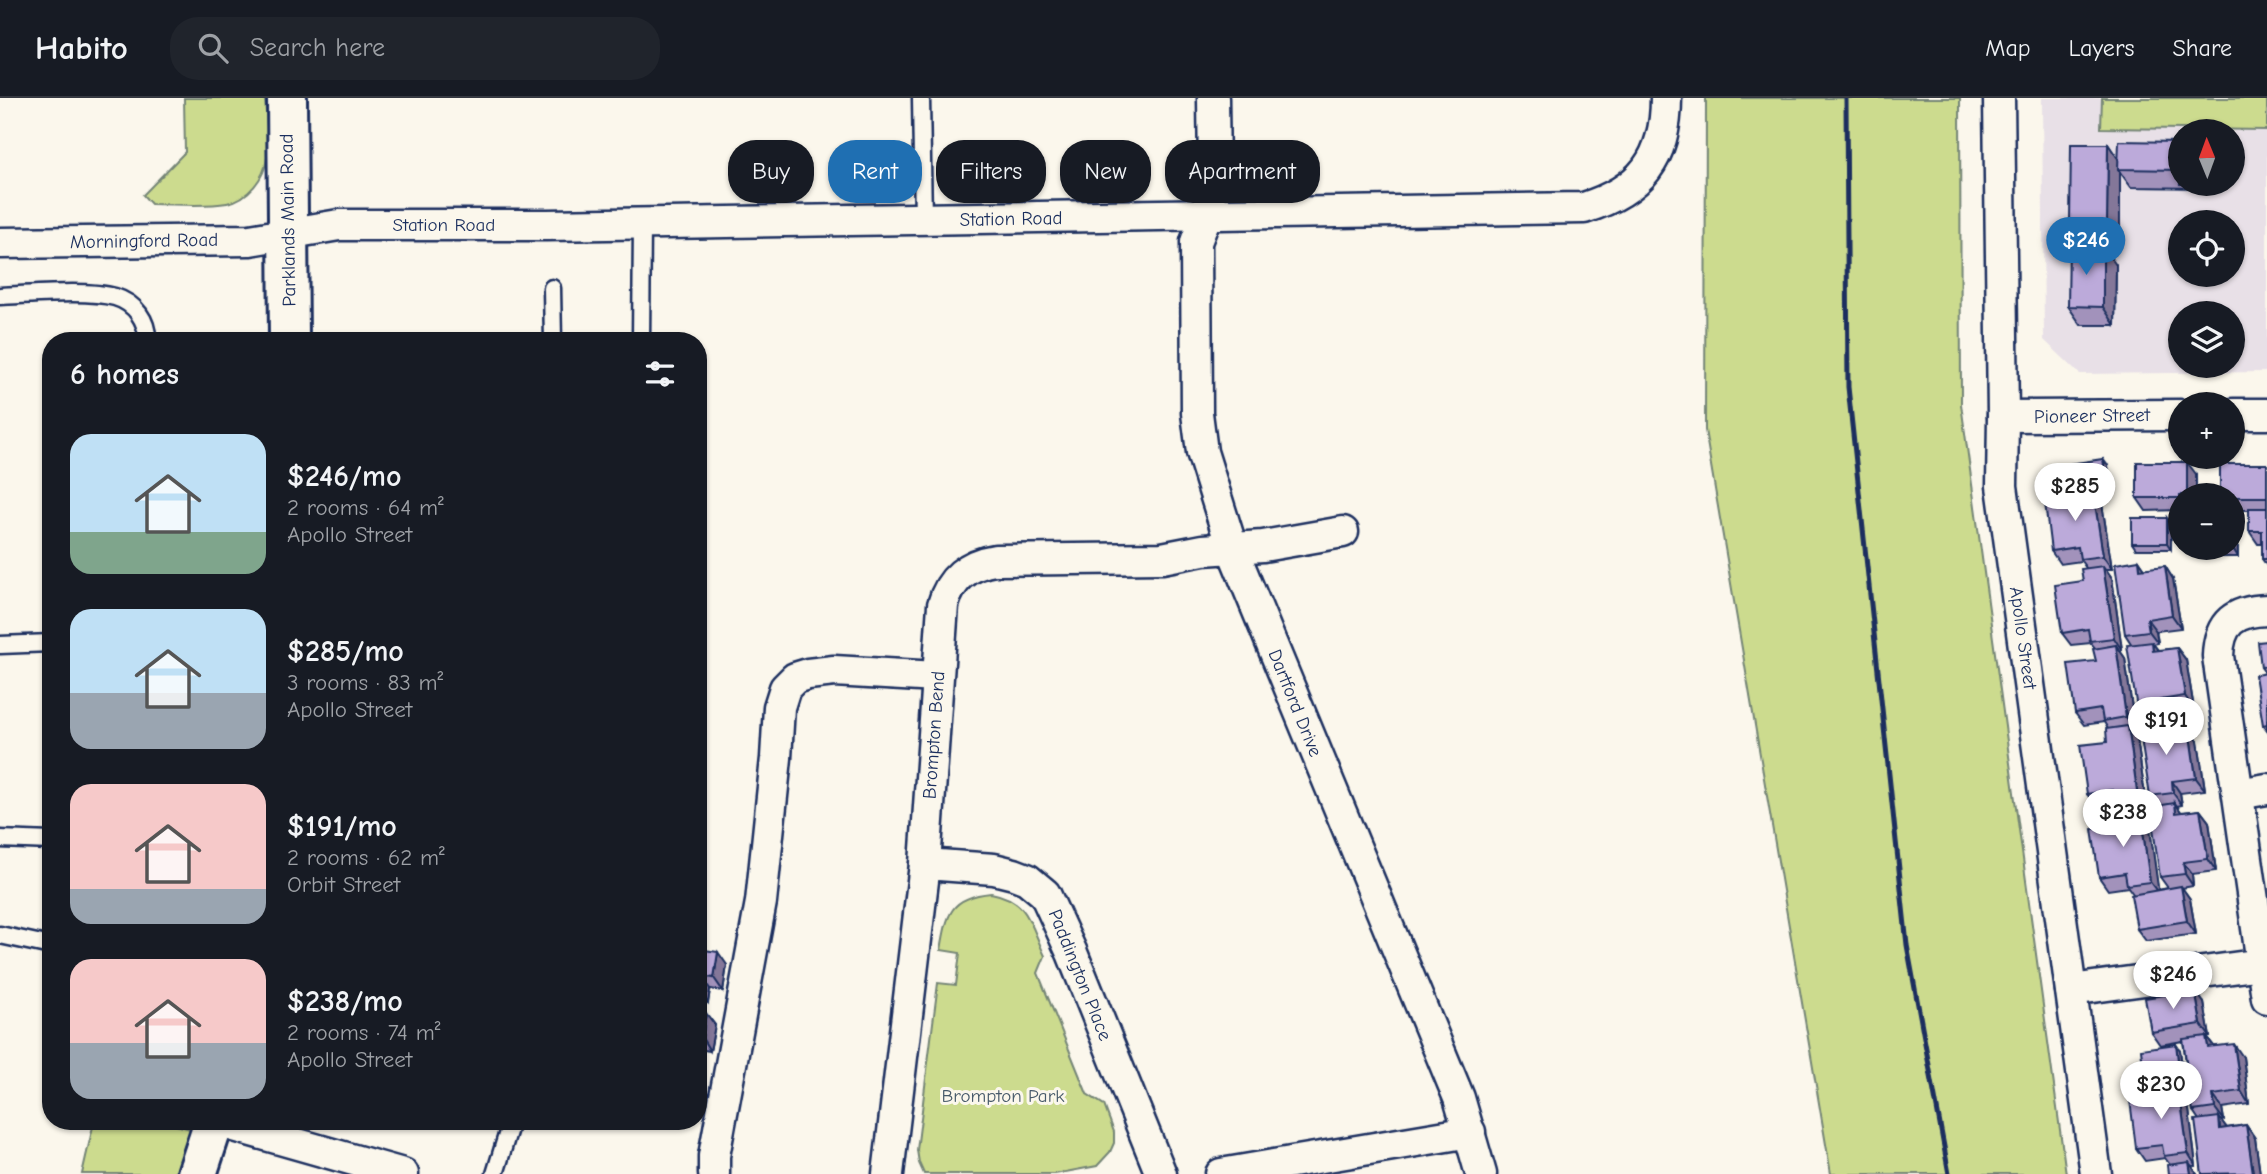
<!DOCTYPE html>
<html lang="en">
<head>
<meta charset="utf-8">
<style>
  :root { --surface:#171b24; --page:#20242c; --text:#f1f3f6; --muted:#9ea1a6; --line:#363941; --accent:#1f6fb2 }
  body { margin:0; font-family:"Comic Neue",sans-serif; background:var(--page); color:var(--text); height:100vh; display:flex; flex-direction:column; font-size:26px; white-space:nowrap }
  * { box-sizing:border-box; margin:0 }
  p { font-size:23px; color:var(--muted) }
  .icon { flex:none; width:38px; height:38px; fill:none; stroke:currentColor; stroke-width:2; stroke-linecap:round; stroke-linejoin:round }
  .map { position:relative; flex:1; overflow:hidden }
  .side { position:absolute; left:42px; top:234px; width:665px; height:798px; display:flex; flex-direction:column; background:var(--surface); border-radius:28px; box-shadow:0 2px 5px #0004 }
  .side>* { flex:none }
  .hud { position:absolute; left:728px; top:42px; width:665px; height:63px; display:flex; gap:14px }
  .needle { width:46px; rotate:359deg }
  .controls { position:absolute; left:2168px; top:21px; display:grid; gap:14px }
  .controls a { display:grid; place-items:center; width:77px; height:77px; border-radius:50%; background:var(--surface); box-shadow:0 2px 5px #0004; font-size:35px }
  .price { position:absolute; translate:-50% -60px; padding:0 16px; border-radius:24px; background:#fff; color:#222; font-size:23px; line-height:46px; filter:drop-shadow(0 2px 4px #0008) }
  .price::after { content:''; position:absolute; left:50%; top:42px; width:21px; height:16px; margin-left:-10px; background:inherit; clip-path:polygon(0 0,100% 0,50% 100%) }
  .price.on { background:var(--accent); color:#fff }
  ul { padding:0; list-style:none }
  li { display:flex; align-items:center; gap:21px; height:175px; padding:0 28px }
  li span { display:grid; place-items:center; flex:none; width:196px; height:140px; border-radius:21px; color:#555 }
  li>.icon { margin-inline-start:auto }
  span .icon { width:84px; height:84px; fill:#fffc; stroke-width:1 }
  li b { font-size:30px }
  h2 { display:flex; justify-content:space-between; align-items:center; height:84px; padding:0 28px; font-size:30px }
  .tag { padding:0 24px; border-radius:28px; background:var(--surface); box-shadow:0 2px 5px #0004; font-size:24px; line-height:63px }
  .tag.on { background:var(--accent); color:#fff }
  header { display:flex; align-items:center; gap:42px; box-sizing:border-box; height:98px; padding:0 35px; background:var(--surface); border-bottom:2px solid var(--line) }
  header strong { font-size:33px }
  nav { display:flex; gap:38px; margin-inline-start:auto; font-size:24px }
  .search { width:490px; height:63px; background:var(--page); display:flex; align-items:center; gap:18px; box-sizing:border-box; padding:0 24px; border-radius:28px; color:var(--muted); font-size:26px }
  .map>svg:first-child { display:block }
  .built { fill:#e8e0e7; fill-rule:evenodd }
  .green { fill:#ccdb8e; stroke:#748576; stroke-width:2 }
  .lines { fill:none; stroke-linecap:round; stroke-linejoin:round }
  .lane-casing { stroke:#1b2f5e; stroke-width:21 }
  .street-casing { stroke:#1b2f5e; stroke-width:35 }
  .secondary-casing { stroke:#1b2f5e; stroke-width:44 }
  .lane { stroke:#fbf7ec; stroke-width:16 }
  .street { stroke:#fbf7ec; stroke-width:30 }
  .secondary { stroke:#fbf7ec; stroke-width:38 }
  .rail { stroke:#1b2f5e; stroke-width:5 }
  .wall { fill:#a292bb; stroke:#1b2f5e; stroke-width:2 }
  .shaded-wall { fill:#847799; stroke:#1b2f5e; stroke-width:2 }
  .building { fill:#bcaada; stroke:#1b2f5e; stroke-width:2 }
  .labels { text-anchor:middle; dominant-baseline:central; stroke-width:6; stroke-linejoin:round; paint-order:stroke }
  .street-label { font-size:19px; fill:#1b2f5e; stroke:#fbf7ec }
  .park-label { font-size:19px; fill:#475a6a; stroke:#fbf7ec }
</style>
</head>
<body>
<header>
<strong>Habito</strong>
<div class="search"><svg class="icon" aria-label="search" viewBox="0 0 24 24"><circle cx="10" cy="10" r="6"/><path d="M15 15l6 6"/></svg>Search here</div>
<nav><a>Map</a><a>Layers</a><a>Share</a></nav>
</header>
<div class="map">
<svg width="2267" height="1076" viewBox="0 0 2267 1076">
  <rect width="100%" height="100%" fill="#fbf7ec"/>
  <filter id="ink" filterUnits="userSpaceOnUse"><feTurbulence type="fractalNoise" baseFrequency=".0143" numOctaves="2"/><feDisplacementMap in="SourceGraphic" scale="14" xChannelSelector="R" yChannelSelector="G"/><feConvolveMatrix kernelMatrix="1 2 1 2 8 2 1 2 1" color-interpolation-filters="sRGB"/></filter>
  <g filter="url(#ink)">
    <!-- built -->
    <path class="built" d="M2042,0h225v274l-187,2 -36,-34zM2180,33h53v53h-53zM2180,124h53v53h-53zM2180,215h53v53h-53z"/>
    <!-- green -->
    <g class="green">
      <path d="M184,0h81c1,19 4,40 2,59 -2,21 -19,42 -40,46 -23,4 -52,1 -76,1l-8,-9 42,-43z"/>
      <polygon points="1706,0 1960,0 1961,306 2066,1076 1831,1076 1705,332"/>
      <polygon points="2102,0 2267,0 2267,32 2101,30"/>
      <path d="M991,795c38,7 39,31 54,63l-7,17 49,121 17,11 10,27v11l-4,9 -13,14 -42,8h-131l-5,-11 -2,-13 21,-167 18,2 4,-32 -19,-3c6,-36 9,-53 50,-57z"/>
      <polygon points="94,1024 164,1024 191,1031 177,1076 82,1076"/>
    </g>
    <g class="lines">
      <!-- lane casing -->
      <g class="lane-casing">
        <g id="lane">
          <polyline points="921,0 923,122"/>
          <polyline points="552,190 553,243"/>
          <path d="M0,198c30,-1 87,-7 115,1 20,6 33,24 32,44"/>
          <polyline points="641,243 642,126"/>
          <polyline points="0,547 51,545"/>
          <polyline points="0,741 51,743"/>
          <polyline points="0,837 51,848"/>
          <polyline points="495,1076 511,1024"/>
        </g>
      </g>
      <!-- street casing -->
      <g class="street-casing">
        <g id="street">
          <polyline points="1213,0 1214,74 1206,118 1196,144 1197,315 1202,354 1232,450 1459,1000 1481,1076"/>
          <polyline points="1999,0 2003,318 2002,388 2096,1076"/>
          <path d="M0,145l250,-3 89,-15h208l1037,-17c57,-18 82,-49 82,-110"/>
          <polyline points="2233,316 2267,316"/>
          <polyline points="2003,318 2180,317"/>
          <path d="M2267,512c-32,1 -48,12 -49,46l49,342"/>
          <polyline points="2238,696 2267,691"/>
          <polyline points="925,766 994,771 1014,776 1027,781 1045,796 1072,855 1161,1076"/>
          <polyline points="2071,892 2262,866"/>
          <polyline points="220,1024 403,1076"/>
          <polyline points="714,1076 714,1058 761,804 776,660 779,609 785,590 795,580 808,576 834,573 937,579"/>
          <path d="M888,1076l37,-310 18,-259c7,-26 25,-41 52,-45l167,-2 41,-8 60,-4 80,-14"/>
          <polyline points="1221,1076 1470,1034"/>
        </g>
      </g>
      <!-- secondary casing -->
      <g class="secondary-casing">
        <g id="secondary">
          <polyline points="287,0 289,243"/>
          <polyline points="197,1076 214,1024"/>
        </g>
      </g>
      <!-- lane -->
      <use href="#lane" class="lane"/>
      <!-- street -->
      <use href="#street" class="street"/>
      <!-- secondary -->
      <use href="#secondary" class="secondary"/>
      <!-- rail -->
      <polyline class="rail" points="1846,0 1848,289 1907,847 1949,1076"/>
    </g>
    <!-- wall -->
    <g class="wall">
      <polygon points="2180,44 2180,86 2201,86 2201,90 2131,89 2120,74 2120,143 2083,142 2070,124 2108,46 2118,62"/>
      <polygon points="2116,167 2115,227 2081,227 2068,208"/>
      <polygon points="2267,366 2267,468 2262,461 2262,446 2258,446 2249,433 2249,412 2233,412 2233,397"/>
      <polygon points="2108,368 2111,393 2098,394 2101,399 2112,471 2106,471 2112,480 2122,552 2120,553 2125,560 2135,632 2131,633 2137,641 2147,712 2141,713 2149,724 2158,792 2168,790 2160,779 2157,708 2150,698 2144,627 2138,617 2132,547 2125,536 2139,462 2145,471 2165,468 2173,481 2181,530 2156,533 2158,545 2153,546 2158,552 2177,550 2186,562 2194,611 2169,615 2171,627 2166,628 2170,633 2198,643 2205,692 2180,695 2182,707 2177,708 2181,714 2200,712 2209,724 2216,773 2192,776 2193,788 2182,790 2190,801 2196,836 2146,843 2137,831 2133,796 2128,789 2108,792 2099,779 2119,727 2122,714 2116,705 2096,708 2087,696 2107,644 2108,631 2104,624 2084,627 2075,615 2096,563 2095,550 2091,545 2071,547 2062,535 2083,483 2086,470 2081,463 2060,466 2051,453 2072,402"/>
      <polygon points="2196,376 2196,397 2180,397 2180,412 2146,413 2137,400"/>
      <polygon points="2233,418 2237,424 2238,459 2213,459 2208,453 2233,450"/>
      <polygon points="2167,420 2171,426 2171,451 2136,451 2132,445"/>
      <polygon points="2267,543 2267,632 2263,627 2265,575 2261,569"/>
      <polygon points="698,851 727,867 723,893 710,891 708,905 700,904 705,911 704,914 715,927 710,953 698,951"/>
      <polygon points="2204,905 2210,939 2207,939 2214,948 2243,959 2249,1006 2222,1010 2224,1022 2221,1023 2227,1030 2246,1027 2255,1040 2260,1076 2202,1076 2199,1022 2193,1013 2183,943 2160,947 2151,934"/>
      <polygon points="2180,952 2183,977 2149,982 2144,975"/>
      <polygon points="2187,996 2196,1068 2170,1067 2165,1060 2145,1063 2136,1050"/>
    </g>
    <!-- shaded-wall -->
    <g class="shaded-wall">
      <polygon points="2108,46 2121,65 2118,71 2120,74 2120,143 2107,124"/>
      <polygon points="2103,149 2116,167 2115,227 2103,209"/>
      <polygon points="2103,361 2108,368 2111,393 2107,386"/>
      <polygon points="2187,364 2196,376 2196,397 2187,397"/>
      <polygon points="2092,386 2101,399 2112,471 2103,458"/>
      <polygon points="2233,418 2237,424 2238,459 2234,452"/>
      <polygon points="2167,420 2171,426 2171,451 2167,445"/>
      <polygon points="2139,462 2148,475 2140,471"/>
      <polygon points="2103,468 2112,480 2122,552 2114,540"/>
      <polygon points="2165,468 2173,481 2181,530 2172,517"/>
      <polygon points="2147,521 2156,533 2158,545 2149,533"/>
      <polygon points="2152,544 2161,557 2153,553"/>
      <polygon points="2116,547 2125,560 2135,632 2126,619"/>
      <polygon points="2177,550 2186,562 2194,611 2185,598"/>
      <polygon points="2160,602 2169,615 2171,627 2162,614"/>
      <polygon points="2163,624 2172,637 2165,634"/>
      <polygon points="2128,628 2137,641 2147,712 2138,700"/>
      <polygon points="2189,630 2198,643 2205,692 2196,680"/>
      <polygon points="2172,683 2180,695 2182,707 2173,695"/>
      <polygon points="2175,705 2184,718 2176,715"/>
      <polygon points="2140,712 2149,724 2159,796 2150,784"/>
      <polygon points="2200,712 2209,724 2216,773 2208,761"/>
      <polygon points="2183,764 2192,776 2193,788 2185,776"/>
      <polygon points="2181,788 2190,801 2196,836 2187,823"/>
      <polygon points="718,854 727,867 723,893 714,880"/>
      <polygon points="701,878 710,891 708,905 699,893"/>
      <polygon points="2195,892 2204,905 2210,939 2201,926"/>
      <polygon points="698,901 705,911 702,925 698,919"/>
      <polygon points="706,915 715,927 710,953 702,940"/>
      <polygon points="2206,938 2215,950 2208,949"/>
      <polygon points="2176,946 2180,952 2183,977 2179,971"/>
      <polygon points="2234,946 2243,959 2249,1006 2241,993"/>
      <polygon points="2178,983 2187,996 2196,1068 2188,1055"/>
      <polygon points="2213,997 2222,1010 2224,1022 2215,1010"/>
      <polygon points="2219,1019 2228,1032 2220,1031"/>
      <polygon points="2246,1027 2255,1040 2260,1076 2253,1075"/>
      <polygon points="2189,1064 2197,1076 2191,1076"/>
    </g>
    <!-- building -->
    <g class="building">
      <polygon points="2119,43 2180,44 2180,72 2118,71"/>
      <polygon points="2071,46 2108,46 2107,124 2070,124"/>
      <polygon points="2069,148 2103,149 2103,209 2068,208"/>
      <polygon points="2103,361 2107,386 2094,388 2092,386 2072,389 2069,366"/>
      <polygon points="2137,364 2187,364 2187,397 2180,397 2180,400 2137,400"/>
      <polygon points="2220,366 2267,366 2267,399 2233,399 2233,397 2220,397"/>
      <polygon points="2092,386 2103,458 2080,461 2078,449 2051,453 2045,405 2072,402 2070,389"/>
      <polygon points="2249,410 2267,410 2267,461 2262,461 2262,433 2249,433"/>
      <rect x="2132" y="420" width="35" height="25"/>
      <polygon points="2233,432 2234,452 2208,453 2208,450 2233,450"/>
      <polygon points="2139,462 2140,471 2165,468 2172,517 2147,521 2149,533 2125,536 2115,466"/>
      <polygon points="2103,468 2114,540 2090,543 2088,531 2062,535 2055,487 2083,483 2081,471"/>
      <polygon points="2267,543 2267,568 2261,569 2258,544"/>
      <polygon points="2152,544 2153,553 2177,550 2185,598 2160,602 2162,614 2138,617 2127,547"/>
      <polygon points="2116,547 2126,619 2103,623 2101,611 2075,615 2068,566 2096,563 2093,551"/>
      <polygon points="2267,575 2267,626 2263,627 2255,577"/>
      <polygon points="2163,624 2165,634 2189,630 2196,680 2172,683 2173,695 2150,698 2139,628"/>
      <polygon points="2128,628 2138,700 2115,704 2113,692 2087,696 2080,647 2107,644 2106,631"/>
      <polygon points="2175,705 2176,715 2200,712 2208,761 2183,764 2185,776 2160,779 2150,709"/>
      <polygon points="2140,712 2150,784 2127,787 2125,775 2099,779 2092,731 2119,727 2118,715"/>
      <polygon points="2181,788 2187,823 2137,831 2131,797"/>
      <polygon points="698,851 718,854 714,880 701,878 699,893"/>
      <polygon points="2195,892 2201,926 2151,934 2145,900"/>
      <polygon points="698,913 706,915 702,940 698,940"/>
      <polygon points="2206,938 2208,949 2234,946 2241,993 2213,997 2215,1010 2193,1013 2183,941"/>
      <polygon points="2176,946 2179,971 2144,975 2141,951"/>
      <polygon points="2178,983 2188,1055 2164,1058 2162,1047 2136,1050 2130,1002 2157,999 2156,986"/>
      <polygon points="2219,1019 2220,1031 2246,1027 2253,1075 2202,1076 2195,1022"/>
      <polygon points="2189,1064 2191,1076 2168,1076 2167,1067"/>
    </g>
  </g>
  <g class="labels">
    <!-- street labels -->
    <g class="street-label">
      <text transform="translate(1011 121) rotate(-1)">Station Road</text>
      <text transform="translate(288 122) rotate(-91)">Parklands Main Road</text>
      <text x="444" y="127">Station Road</text>
      <text transform="translate(144 143) rotate(-1)">Morningford Road</text>
      <text transform="translate(2092 318) rotate(-1)">Pioneer Street</text>
      <text transform="translate(2023 540) rotate(82)">Apollo Street</text>
      <text transform="translate(1295 605) rotate(68)">Dartford Drive</text>
      <text transform="translate(934 637) rotate(-86)">Brompton Bend</text>
      <text transform="translate(1080 877) rotate(68)">Paddington Place</text>
    </g>
    <!-- park labels -->
    <g class="park-label">
      <text x="1003" y="998">Brompton Park</text>
    </g>
  </g>
</svg>
<div class="controls">
<a><svg class="needle" viewBox="-14 -14 28 28"><path d="M0-13l5 13h-10z" fill="#e53935"/><path d="M0 13l5-13h-10z" fill="#9ea1a6"/></svg></a>
<a><svg class="icon" aria-label="locate" viewBox="0 0 24 24"><circle cx="12" cy="12" r="6"/><path d="M12 2v4M12 18v4M2 12h4M18 12h4"/></svg></a>
<a><svg class="icon" aria-label="layers" viewBox="0 0 24 24"><path d="M12 4l9 5-9 5-9-5zM3 14l9 5 9-5"/></svg></a>
<a>+</a>
<a>−</a>
</div>
<b class="price on" style="left:2086px;top:179px">$246</b>
<b class="price" style="left:2075px;top:425px">$285</b>
<b class="price" style="left:2166px;top:659px">$191</b>
<b class="price" style="left:2123px;top:751px">$238</b>
<b class="price" style="left:2173px;top:913px">$246</b>
<b class="price" style="left:2161px;top:1023px">$230</b>
<div class="hud">
<a class="tag">Buy</a>
<a class="tag on">Rent</a>
<a class="tag">Filters</a>
<a class="tag">New</a>
<a class="tag">Apartment</a>
</div>
<section class="side">
<h2>6 homes<svg class="icon" aria-label="filters" viewBox="0 0 24 24"><path d="M4 7h16M4 17h16"/><circle cx="9" cy="7" r="2"/><circle cx="15" cy="17" r="2"/></svg></h2>
<ul>
<li><span style="background:linear-gradient(#bfe0f5 70%,#7fa58c 0)"><svg class="icon" aria-label="home" viewBox="0 0 24 24"><path d="M3 11l9-7 9 7M6 9v11h12V9"/></svg></span><div><b>$246/mo</b><p>2 rooms · 64 m²</p><p>Apollo Street</p></div></li>
<li><span style="background:linear-gradient(#bfe0f5 60%,#9aa5b1 0)"><svg class="icon" aria-label="home" viewBox="0 0 24 24"><path d="M3 11l9-7 9 7M6 9v11h12V9"/></svg></span><div><b>$285/mo</b><p>3 rooms · 83 m²</p><p>Apollo Street</p></div></li>
<li><span style="background:linear-gradient(#f6c9c9 75%,#9aa5b1 0)"><svg class="icon" aria-label="home" viewBox="0 0 24 24"><path d="M3 11l9-7 9 7M6 9v11h12V9"/></svg></span><div><b>$191/mo</b><p>2 rooms · 62 m²</p><p>Orbit Street</p></div></li>
<li><span style="background:linear-gradient(#f6c9c9 60%,#9aa5b1 0)"><svg class="icon" aria-label="home" viewBox="0 0 24 24"><path d="M3 11l9-7 9 7M6 9v11h12V9"/></svg></span><div><b>$238/mo</b><p>2 rooms · 74 m²</p><p>Apollo Street</p></div></li>
</ul>
</section>
</div>
</body>
</html>
